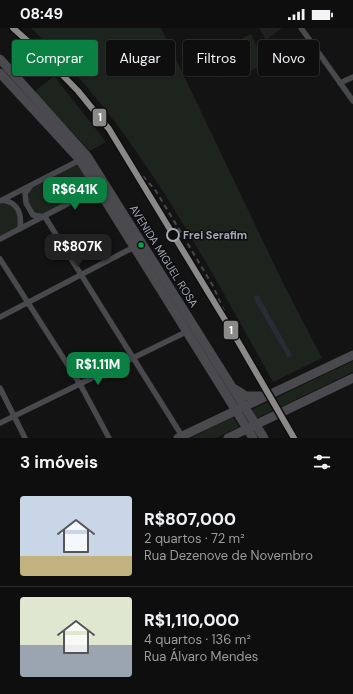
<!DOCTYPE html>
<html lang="pt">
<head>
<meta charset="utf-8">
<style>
  :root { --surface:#0e0e0f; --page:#1c1c1d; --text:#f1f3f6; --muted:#9b9c9e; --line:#2e2e2f; --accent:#0b8043 }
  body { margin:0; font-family:"DM Sans",sans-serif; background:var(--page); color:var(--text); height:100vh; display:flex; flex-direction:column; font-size:15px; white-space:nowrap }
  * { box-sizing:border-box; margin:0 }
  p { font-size:13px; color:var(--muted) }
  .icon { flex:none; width:22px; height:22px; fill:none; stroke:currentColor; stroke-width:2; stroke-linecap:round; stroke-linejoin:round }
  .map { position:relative; height:410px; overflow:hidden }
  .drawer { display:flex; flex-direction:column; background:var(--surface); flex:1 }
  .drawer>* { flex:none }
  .hud { position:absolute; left:12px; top:12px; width:329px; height:36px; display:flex; gap:8px }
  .price { position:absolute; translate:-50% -34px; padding:0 9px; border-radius:8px; background:var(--accent); color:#fff; font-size:13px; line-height:26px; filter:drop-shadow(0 1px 2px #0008) }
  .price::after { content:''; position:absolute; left:50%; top:24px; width:12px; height:9px; margin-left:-6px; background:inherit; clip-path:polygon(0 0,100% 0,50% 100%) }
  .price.selected { background:#222; color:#fff }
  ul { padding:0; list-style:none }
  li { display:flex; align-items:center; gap:12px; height:100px; padding:0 20px }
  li+li { border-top:1px solid var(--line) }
  li span { display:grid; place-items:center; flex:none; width:112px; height:80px; border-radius:4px; color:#555 }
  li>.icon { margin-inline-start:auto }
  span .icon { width:48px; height:48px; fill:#fffc; stroke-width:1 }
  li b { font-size:17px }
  h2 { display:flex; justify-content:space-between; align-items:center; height:48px; padding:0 20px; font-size:17px }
  .tag { padding:0 14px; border-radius:4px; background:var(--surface); box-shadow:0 1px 3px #0004,0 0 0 1px var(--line); font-size:14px; line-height:36px }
  .tag.selected { background:var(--accent); color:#fff }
  .status { display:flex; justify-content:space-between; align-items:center; height:28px; padding:0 20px; background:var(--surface); direction:ltr }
  .status svg { height:11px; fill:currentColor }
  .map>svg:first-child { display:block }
  .built { fill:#202022 }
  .green { fill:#1d241e }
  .water { fill:#272d35 }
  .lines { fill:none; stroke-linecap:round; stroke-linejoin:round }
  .street { stroke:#48494c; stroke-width:5.5 }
  .primary { stroke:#4a4a4e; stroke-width:9 }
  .rail { stroke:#48494c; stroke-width:2; stroke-dasharray:5 4; stroke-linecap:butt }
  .rail-1-casing { stroke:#0e0e0f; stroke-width:9 }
  .rail-1 { stroke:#8a8988; stroke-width:6 }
  .stop-dot { fill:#0e0e0f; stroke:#a4a8b5; stroke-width:2 }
  .bus-dot { fill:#00a651; stroke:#0e0e0f; stroke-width:1.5 }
  .labels { text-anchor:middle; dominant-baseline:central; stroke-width:3; stroke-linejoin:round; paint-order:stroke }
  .stop-label { font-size:11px; font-weight:bold; fill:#a4a8b5; stroke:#0e0e0f; text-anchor:start }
  .street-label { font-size:11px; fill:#a4a8b5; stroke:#0e0e0f }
  .line-badge { stroke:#0e0e0f; stroke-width:1.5 }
  .badge-label { font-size:11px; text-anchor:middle; font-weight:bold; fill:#fff }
</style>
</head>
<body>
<div class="status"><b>08:49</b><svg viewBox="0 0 49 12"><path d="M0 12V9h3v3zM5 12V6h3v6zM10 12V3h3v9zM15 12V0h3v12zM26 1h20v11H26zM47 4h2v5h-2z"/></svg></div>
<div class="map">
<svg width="353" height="410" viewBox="0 0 353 410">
  <rect width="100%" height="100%" fill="#131314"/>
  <!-- built -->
  <polygon class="built" points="259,0 282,0 266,12"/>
  <!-- green -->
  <g class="green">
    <path d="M31,0h130l124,259 37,71 -49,24c-70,-125 -136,-255 -242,-354z"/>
    <polygon points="251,6 265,35 250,43 235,14"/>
    <polygon points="221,19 233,44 221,50 209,26"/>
    <polygon points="54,48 106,114 90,123 34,64"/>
    <polygon points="79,136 94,161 44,187 34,185 28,175 27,166 34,159"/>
    <path d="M5,173c14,4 14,14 14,27l-19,9v-33z"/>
    <polygon points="353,333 353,344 255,391 249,383"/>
    <polygon points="233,389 239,399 216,410 191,410"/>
  </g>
  <!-- water -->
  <polygon class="water" points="258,267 292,327 288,330 253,269"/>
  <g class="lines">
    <!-- street -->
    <g class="street">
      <polyline points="301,0 353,73"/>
      <polyline points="340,55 353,49"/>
      <polyline points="30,159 25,165 26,175 33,187 44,189"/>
      <path d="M3,172c16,3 19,14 17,29"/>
      <polyline points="0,173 82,131"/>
      <polyline points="45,189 182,408"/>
      <polyline points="0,211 100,159"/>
      <polyline points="0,231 80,356 109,410"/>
      <polyline points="0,289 134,219"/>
      <polyline points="0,360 25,410"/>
      <polyline points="0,395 188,303"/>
    </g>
    <!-- primary -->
    <g class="primary">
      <polyline points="0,31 87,128 264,410"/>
      <polyline points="0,45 80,132 253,410"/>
      <polyline points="235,361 246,368 264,368"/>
      <polyline points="178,410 353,327"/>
      <polyline points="228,410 353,350"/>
    </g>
    <!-- rail -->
    <polyline class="rail" points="125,128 156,163 213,258 236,310"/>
    <!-- rail-1 casing -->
    <g class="rail-1-casing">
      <polyline id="rail-1" points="13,0 40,24 78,63 109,101 236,310 294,410"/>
    </g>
    <!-- rail-1 -->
    <use href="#rail-1" class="rail-1"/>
  </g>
  <!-- markers -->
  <circle class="stop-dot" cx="173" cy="207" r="6"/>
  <circle class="bus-dot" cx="141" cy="217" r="3.5"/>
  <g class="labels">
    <!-- stop labels -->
    <g class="stop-label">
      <text x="183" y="207">Frei Serafim</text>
    </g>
    <!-- street labels -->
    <g class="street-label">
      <text transform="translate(164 228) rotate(58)">AVENIDA MIGUEL ROSA</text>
    </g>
  </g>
  <g class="line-badge">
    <rect x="92" y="80" width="15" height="19" rx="4" fill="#8a8988"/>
    <rect x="223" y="292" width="16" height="20" rx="4" fill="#8a8988"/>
  </g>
  <g class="badge-label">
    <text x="100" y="93">1</text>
    <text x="231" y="306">1</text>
  </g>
</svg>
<b class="price" style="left:75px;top:183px">R$641K</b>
<b class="price selected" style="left:78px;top:240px">R$807K</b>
<b class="price" style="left:98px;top:358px">R$1.11M</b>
<div class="hud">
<a class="tag selected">Comprar</a>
<a class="tag">Alugar</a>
<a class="tag">Filtros</a>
<a class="tag">Novo</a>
</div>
</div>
<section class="drawer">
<h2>3 imóveis<svg class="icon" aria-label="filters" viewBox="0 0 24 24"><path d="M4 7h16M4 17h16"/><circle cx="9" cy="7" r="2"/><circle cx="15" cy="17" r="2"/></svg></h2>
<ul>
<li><span style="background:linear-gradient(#c9d6e8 75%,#c2b280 0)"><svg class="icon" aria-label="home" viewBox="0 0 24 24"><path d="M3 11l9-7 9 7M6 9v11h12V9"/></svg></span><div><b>R$807,000</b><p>2 quartos · 72 m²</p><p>Rua Dezenove de Novembro</p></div></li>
<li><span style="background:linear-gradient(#dfe7d0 60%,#9aa5b1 0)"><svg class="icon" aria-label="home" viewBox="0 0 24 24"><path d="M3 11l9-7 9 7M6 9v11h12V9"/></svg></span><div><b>R$1,110,000</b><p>4 quartos · 136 m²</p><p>Rua Álvaro Mendes</p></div></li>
</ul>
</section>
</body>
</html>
